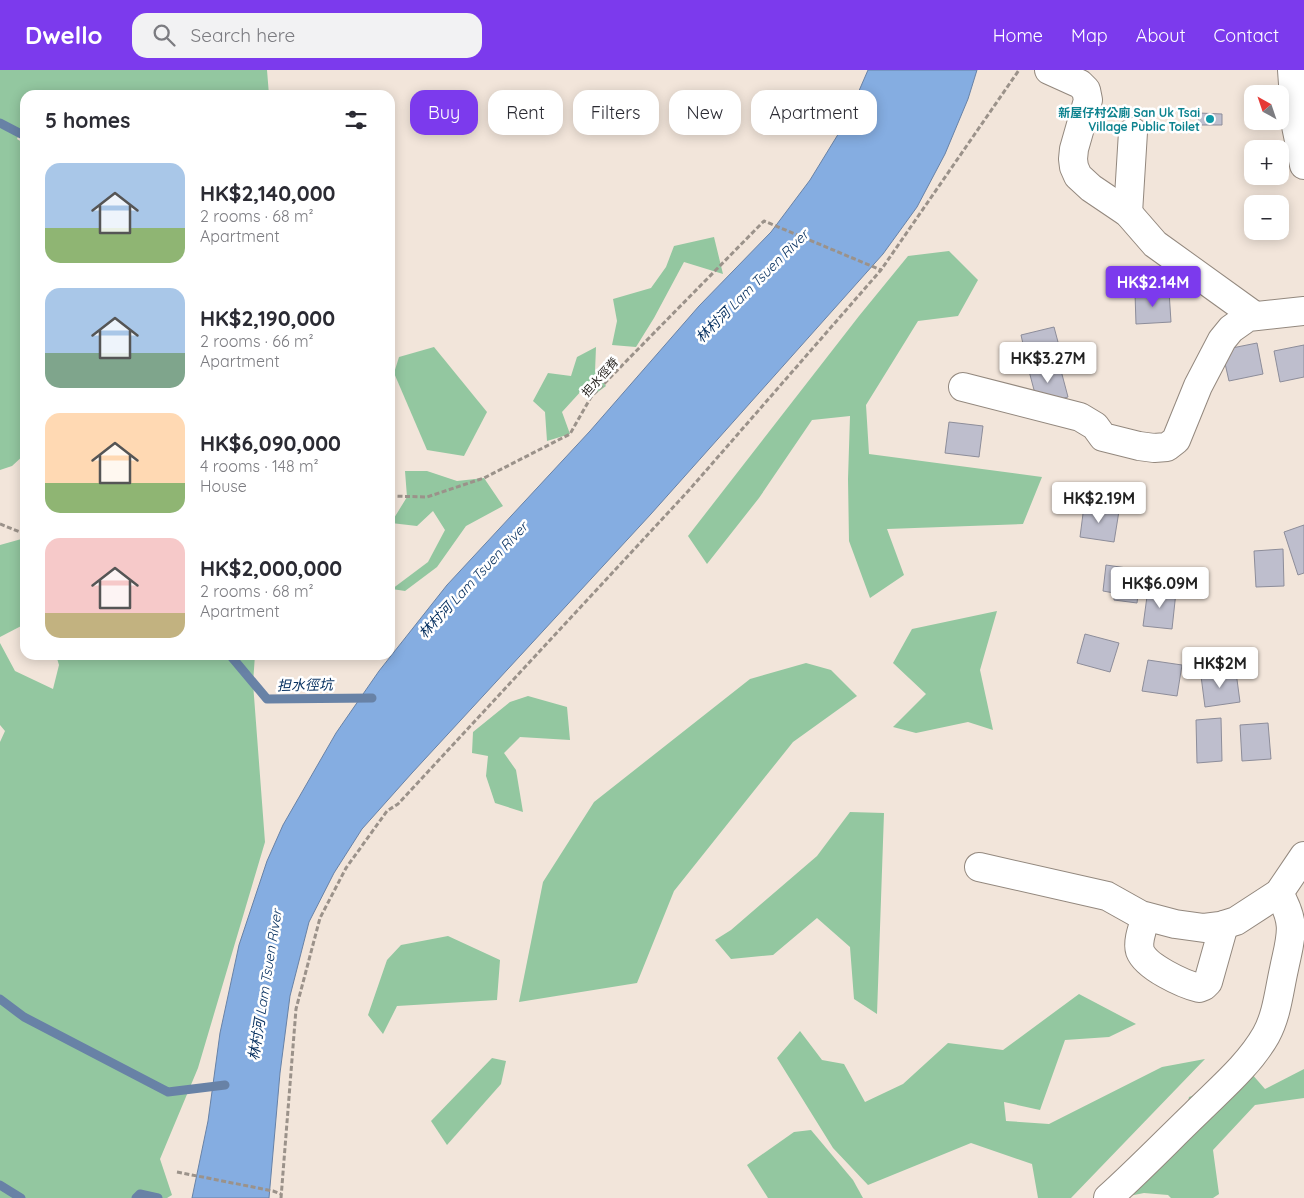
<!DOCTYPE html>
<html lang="en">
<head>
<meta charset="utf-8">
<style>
  :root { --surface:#fff; --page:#f2f2f3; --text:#2b2b33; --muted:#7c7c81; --accent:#7c3aed }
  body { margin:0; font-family:Quicksand,"Noto Sans TC",sans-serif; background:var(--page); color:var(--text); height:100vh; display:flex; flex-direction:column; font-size:19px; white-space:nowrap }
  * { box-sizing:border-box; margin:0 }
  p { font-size:16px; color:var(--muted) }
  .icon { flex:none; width:28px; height:28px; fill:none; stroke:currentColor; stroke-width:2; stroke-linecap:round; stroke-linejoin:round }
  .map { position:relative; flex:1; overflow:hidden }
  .details { position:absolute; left:20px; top:20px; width:375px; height:570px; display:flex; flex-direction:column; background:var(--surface); border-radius:15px; box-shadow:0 2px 12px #0003 }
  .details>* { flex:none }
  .banner { position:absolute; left:410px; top:20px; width:475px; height:45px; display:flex; gap:10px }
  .needle { width:32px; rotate:320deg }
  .fabs { position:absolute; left:1244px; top:15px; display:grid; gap:10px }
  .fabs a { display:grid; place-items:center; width:45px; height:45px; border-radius:10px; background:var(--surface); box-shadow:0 2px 12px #0003; font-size:25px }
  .price { position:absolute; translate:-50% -42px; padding:0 11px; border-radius:5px; background:#fff; color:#222; font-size:16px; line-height:32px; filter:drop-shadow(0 1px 2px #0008) }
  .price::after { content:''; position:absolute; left:50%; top:30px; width:15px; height:11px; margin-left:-8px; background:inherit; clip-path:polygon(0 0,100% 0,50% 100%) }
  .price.active { background:var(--accent); color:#fff }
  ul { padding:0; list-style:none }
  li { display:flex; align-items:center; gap:15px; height:125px; padding:0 25px }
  li span { display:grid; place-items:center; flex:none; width:140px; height:100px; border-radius:15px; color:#555 }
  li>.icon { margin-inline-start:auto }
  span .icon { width:60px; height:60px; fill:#fffc; stroke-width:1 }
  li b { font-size:21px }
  h2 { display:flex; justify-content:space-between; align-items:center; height:60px; padding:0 25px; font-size:21px }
  .tag { padding:0 18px; border-radius:15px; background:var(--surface); box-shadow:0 2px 12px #0003; font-size:18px; line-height:45px }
  .tag.active { background:var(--accent); color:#fff }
  header { display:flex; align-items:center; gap:30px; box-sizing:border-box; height:70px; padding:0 25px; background:var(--accent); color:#fff }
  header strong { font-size:24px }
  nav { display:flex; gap:28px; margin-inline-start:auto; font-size:18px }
  .search { width:350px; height:45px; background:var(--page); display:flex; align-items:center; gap:12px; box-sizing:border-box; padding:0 18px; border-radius:15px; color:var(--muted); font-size:19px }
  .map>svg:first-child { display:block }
  .green { fill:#93c7a0 }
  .water { fill:#85ade1; stroke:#6882a6 }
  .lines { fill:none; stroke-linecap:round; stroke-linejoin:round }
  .stream { stroke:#6882a6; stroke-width:9 }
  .building { fill:#bebecd; stroke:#8d8d9a }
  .minor-casing { stroke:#93887e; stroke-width:30 }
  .path { stroke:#9b928a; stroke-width:3; stroke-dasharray:5 2.5; stroke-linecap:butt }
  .minor { stroke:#fff; stroke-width:28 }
  .culture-dot { fill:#0f9aa8; stroke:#fff; stroke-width:2 }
  .labels { text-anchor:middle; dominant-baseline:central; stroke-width:5; stroke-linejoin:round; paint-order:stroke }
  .culture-label { font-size:12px; font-weight:bold; fill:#0d838f; stroke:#fff; text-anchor:end }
  .street-label { font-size:12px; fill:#231f1b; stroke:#fff }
  .water-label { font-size:14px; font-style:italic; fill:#0a3362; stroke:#fff }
</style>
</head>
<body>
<header>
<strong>Dwello</strong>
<div class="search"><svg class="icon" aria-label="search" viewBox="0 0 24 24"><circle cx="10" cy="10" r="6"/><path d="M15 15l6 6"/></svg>Search here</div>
<nav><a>Home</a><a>Map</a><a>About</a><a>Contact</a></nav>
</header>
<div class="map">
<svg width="1304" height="1128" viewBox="0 0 1304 1128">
  <rect width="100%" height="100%" fill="#f2e5da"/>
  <!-- green -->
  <g class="green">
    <polygon points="0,0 267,0 269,25 25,25 25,51 17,69 25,74 25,384 12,396 0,400"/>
    <polygon points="714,167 723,204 684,192 654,248 636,277 612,275 617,251 613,229 651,218 666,197 674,176"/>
    <polygon points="949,181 978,210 958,246 918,251 866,335 869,384 1042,407 1023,454 887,459 904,505 870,528 849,471 848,409 850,346 812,350 759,428 707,494 688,466 859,246 908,186"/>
    <polygon points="434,277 487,342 464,386 427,380 394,303 399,287"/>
    <polygon points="596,277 595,302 606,316 591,327 583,319 562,342 570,364 547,371 545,342 533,331 548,303 571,306 577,287"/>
    <polygon points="405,401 427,401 457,411 484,408 503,436 466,456 437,497 405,521 392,519 428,492 445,460 433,441 417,456 391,453 407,427"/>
    <polygon points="25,468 25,554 0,567 0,475"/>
    <polygon points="997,541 980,600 993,660 968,652 916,663 893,657 926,624 893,593 912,559"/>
    <polygon points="0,573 15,601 53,619 59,595 56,585 255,585 253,613 265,772 198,998 160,1089 172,1125 167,1128 0,1128 0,672 5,661 0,655"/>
    <polygon points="806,593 831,600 857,626 793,672 674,821 637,913 519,932 543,812 594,732 750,609"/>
    <polygon points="528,626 567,637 570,670 520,667 504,683 516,700 523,742 495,733 486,706 488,686 472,683 473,662 510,632"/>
    <polygon points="850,742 884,743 877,944 854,929 850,877 817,848 773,885 731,889 715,870 731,860 817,786"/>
    <polygon points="448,866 500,890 497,930 397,936 383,964 368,945 387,890 401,875"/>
    <polygon points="1079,924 1136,954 1109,967 1065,970 1040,1040 1004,1032 1006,1051 1049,1054 1162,997 1205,989 1071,1128 1038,1128 1032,1094 971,1073 868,1115 833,1078 777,988 800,961 822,990 844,994 865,1032 903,1014 948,973 1003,980"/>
    <polygon points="492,988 506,991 501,1014 447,1075 431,1051"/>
    <polygon points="1304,999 1304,1028 1255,1035 1213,1080 1219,1124 1213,1128 1171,1128 1168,1125 1144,1123 1129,1126 1177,1080 1189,1027 1251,1003 1265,1019"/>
    <polygon points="811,1060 853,1110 863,1128 768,1128 747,1095 794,1062"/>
  </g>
  <!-- water -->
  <polygon class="water" points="868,0 977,0 968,29 945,84 917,137 883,184 651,444 412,703 362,759 334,803 309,852 290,926 280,1003 269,1128 192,1128 208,1051 220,963 239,875 267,791 283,755 336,663 379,601 447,515 590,361 699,236 771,162 810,110 845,53"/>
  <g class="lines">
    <!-- stream -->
    <g class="stream">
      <polyline points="0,53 25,66"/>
      <polyline points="230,585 267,629 372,628"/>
      <polyline points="0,929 24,947 168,1022 225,1015"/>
      <polyline points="0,1115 21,1128"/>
      <polyline points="136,1128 140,1124 158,1128"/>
    </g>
  </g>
  <!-- building -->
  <g class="building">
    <polygon points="1199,43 1222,44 1222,55 1198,55"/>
    <polygon points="1169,221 1171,252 1136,254 1135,223"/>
    <polygon points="1054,257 1062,287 1028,296 1021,265"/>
    <polygon points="1257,273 1263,304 1229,311 1222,280"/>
    <polygon points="1304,275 1304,307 1280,312 1274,281"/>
    <polygon points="1059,293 1068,327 1038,335 1029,301"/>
    <polygon points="949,352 983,356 979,387 945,383"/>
    <polygon points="1084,436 1119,441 1114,472 1080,467"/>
    <polygon points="1304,455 1304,503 1298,505 1284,462"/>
    <polygon points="1283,479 1284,516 1256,517 1254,481"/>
    <polygon points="1106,495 1141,500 1137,533 1114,530 1114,523 1103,521"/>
    <polygon points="1148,519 1176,522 1172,559 1143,556"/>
    <polygon points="1085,564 1119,573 1110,602 1077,593"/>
    <polygon points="1148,590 1182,595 1177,626 1142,621"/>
    <polygon points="1236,602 1240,632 1205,637 1201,606"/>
    <polygon points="1221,648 1222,691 1197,693 1196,650"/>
    <polygon points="1268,653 1271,689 1242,691 1240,655"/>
  </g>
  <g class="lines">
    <!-- minor casing -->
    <g class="minor-casing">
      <g id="minor">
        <polyline points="1049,0 1080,14 1086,20 1088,30 1074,79 1073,89 1074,97 1078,106 1091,118 1128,143 1155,174 1255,246"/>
        <polyline points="1292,0 1296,56 1304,95"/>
        <polyline points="1128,143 1133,62"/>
        <polyline points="963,317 1080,347 1095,356 1103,367 1139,376 1154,378 1167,377 1176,370 1198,316 1222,270 1231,259 1248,247 1304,241"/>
        <polyline points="979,797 1107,826 1141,845 1175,854 1204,858 1220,856 1236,851 1279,823 1304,786"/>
        <path d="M1146,847c-3,10 -9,24 -6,34 6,16 43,33 59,37l5,-2 4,-4 16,-57"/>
        <path d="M1108,1128c30,-27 58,-56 87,-84 25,-25 54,-49 71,-79 11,-20 13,-44 18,-66 7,-34 13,-44 -5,-76"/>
      </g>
    </g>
    <!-- path -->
    <g class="path">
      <polyline points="390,426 427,427 484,408 570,364 591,327 764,151 881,200"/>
      <polyline points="0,454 25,464"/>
      <polyline points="177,1102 273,1121 281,1124"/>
      <polyline points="281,1128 296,939 320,848 346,798 387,741 398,734 690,419 881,200 1019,0"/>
    </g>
    <!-- minor -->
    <use href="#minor" class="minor"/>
  </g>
  <!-- markers -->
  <circle class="culture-dot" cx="1210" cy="49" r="5"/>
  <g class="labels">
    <!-- culture labels -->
    <g class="culture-label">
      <text x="1200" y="42">新屋仔村公廁 San Uk Tsai<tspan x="1200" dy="14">Village Public Toilet</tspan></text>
    </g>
    <!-- street labels -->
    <g class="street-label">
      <text transform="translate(600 307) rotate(-48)">担水徑脊</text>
    </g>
    <!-- water labels -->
    <g class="water-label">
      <text transform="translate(752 216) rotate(-45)">林村河 Lam Tsuen River</text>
      <text transform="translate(473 510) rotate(-47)">林村河 Lam Tsuen River</text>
      <text transform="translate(305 615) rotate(-1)">担水徑坑</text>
      <text transform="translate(265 915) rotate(-81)">林村河 Lam Tsuen River</text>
    </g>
  </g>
</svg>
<div class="fabs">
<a><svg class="needle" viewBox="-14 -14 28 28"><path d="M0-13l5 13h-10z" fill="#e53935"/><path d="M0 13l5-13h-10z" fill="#7c7c81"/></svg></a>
<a>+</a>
<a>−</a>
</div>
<b class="price active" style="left:1153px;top:238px">HK$2.14M</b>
<b class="price" style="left:1048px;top:314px">HK$3.27M</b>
<b class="price" style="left:1099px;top:454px">HK$2.19M</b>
<b class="price" style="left:1160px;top:539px">HK$6.09M</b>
<b class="price" style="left:1220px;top:619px">HK$2M</b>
<div class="banner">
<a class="tag active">Buy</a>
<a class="tag">Rent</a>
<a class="tag">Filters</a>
<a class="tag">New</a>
<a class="tag">Apartment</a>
</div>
<section class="details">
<h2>5 homes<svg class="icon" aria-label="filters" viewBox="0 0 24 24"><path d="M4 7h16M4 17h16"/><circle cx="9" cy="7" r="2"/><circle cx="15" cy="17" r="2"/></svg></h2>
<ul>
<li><span style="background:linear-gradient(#a9c7e8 65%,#8fb573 0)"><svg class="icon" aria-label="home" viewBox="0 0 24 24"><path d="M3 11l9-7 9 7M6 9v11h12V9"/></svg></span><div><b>HK$2,140,000</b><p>2 rooms · 68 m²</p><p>Apartment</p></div></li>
<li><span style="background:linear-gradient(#a9c7e8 65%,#7fa58c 0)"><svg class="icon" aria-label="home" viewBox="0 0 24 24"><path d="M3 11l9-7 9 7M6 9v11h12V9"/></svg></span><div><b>HK$2,190,000</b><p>2 rooms · 66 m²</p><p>Apartment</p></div></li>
<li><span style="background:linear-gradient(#ffd9b3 70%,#8fb573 0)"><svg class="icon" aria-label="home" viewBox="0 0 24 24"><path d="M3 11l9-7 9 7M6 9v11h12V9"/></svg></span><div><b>HK$6,090,000</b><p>4 rooms · 148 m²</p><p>House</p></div></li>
<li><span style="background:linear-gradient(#f6c9c9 75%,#c2b280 0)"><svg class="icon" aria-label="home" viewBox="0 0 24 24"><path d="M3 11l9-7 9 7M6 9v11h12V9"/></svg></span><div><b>HK$2,000,000</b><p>2 rooms · 68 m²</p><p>Apartment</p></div></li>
</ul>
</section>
</div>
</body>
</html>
